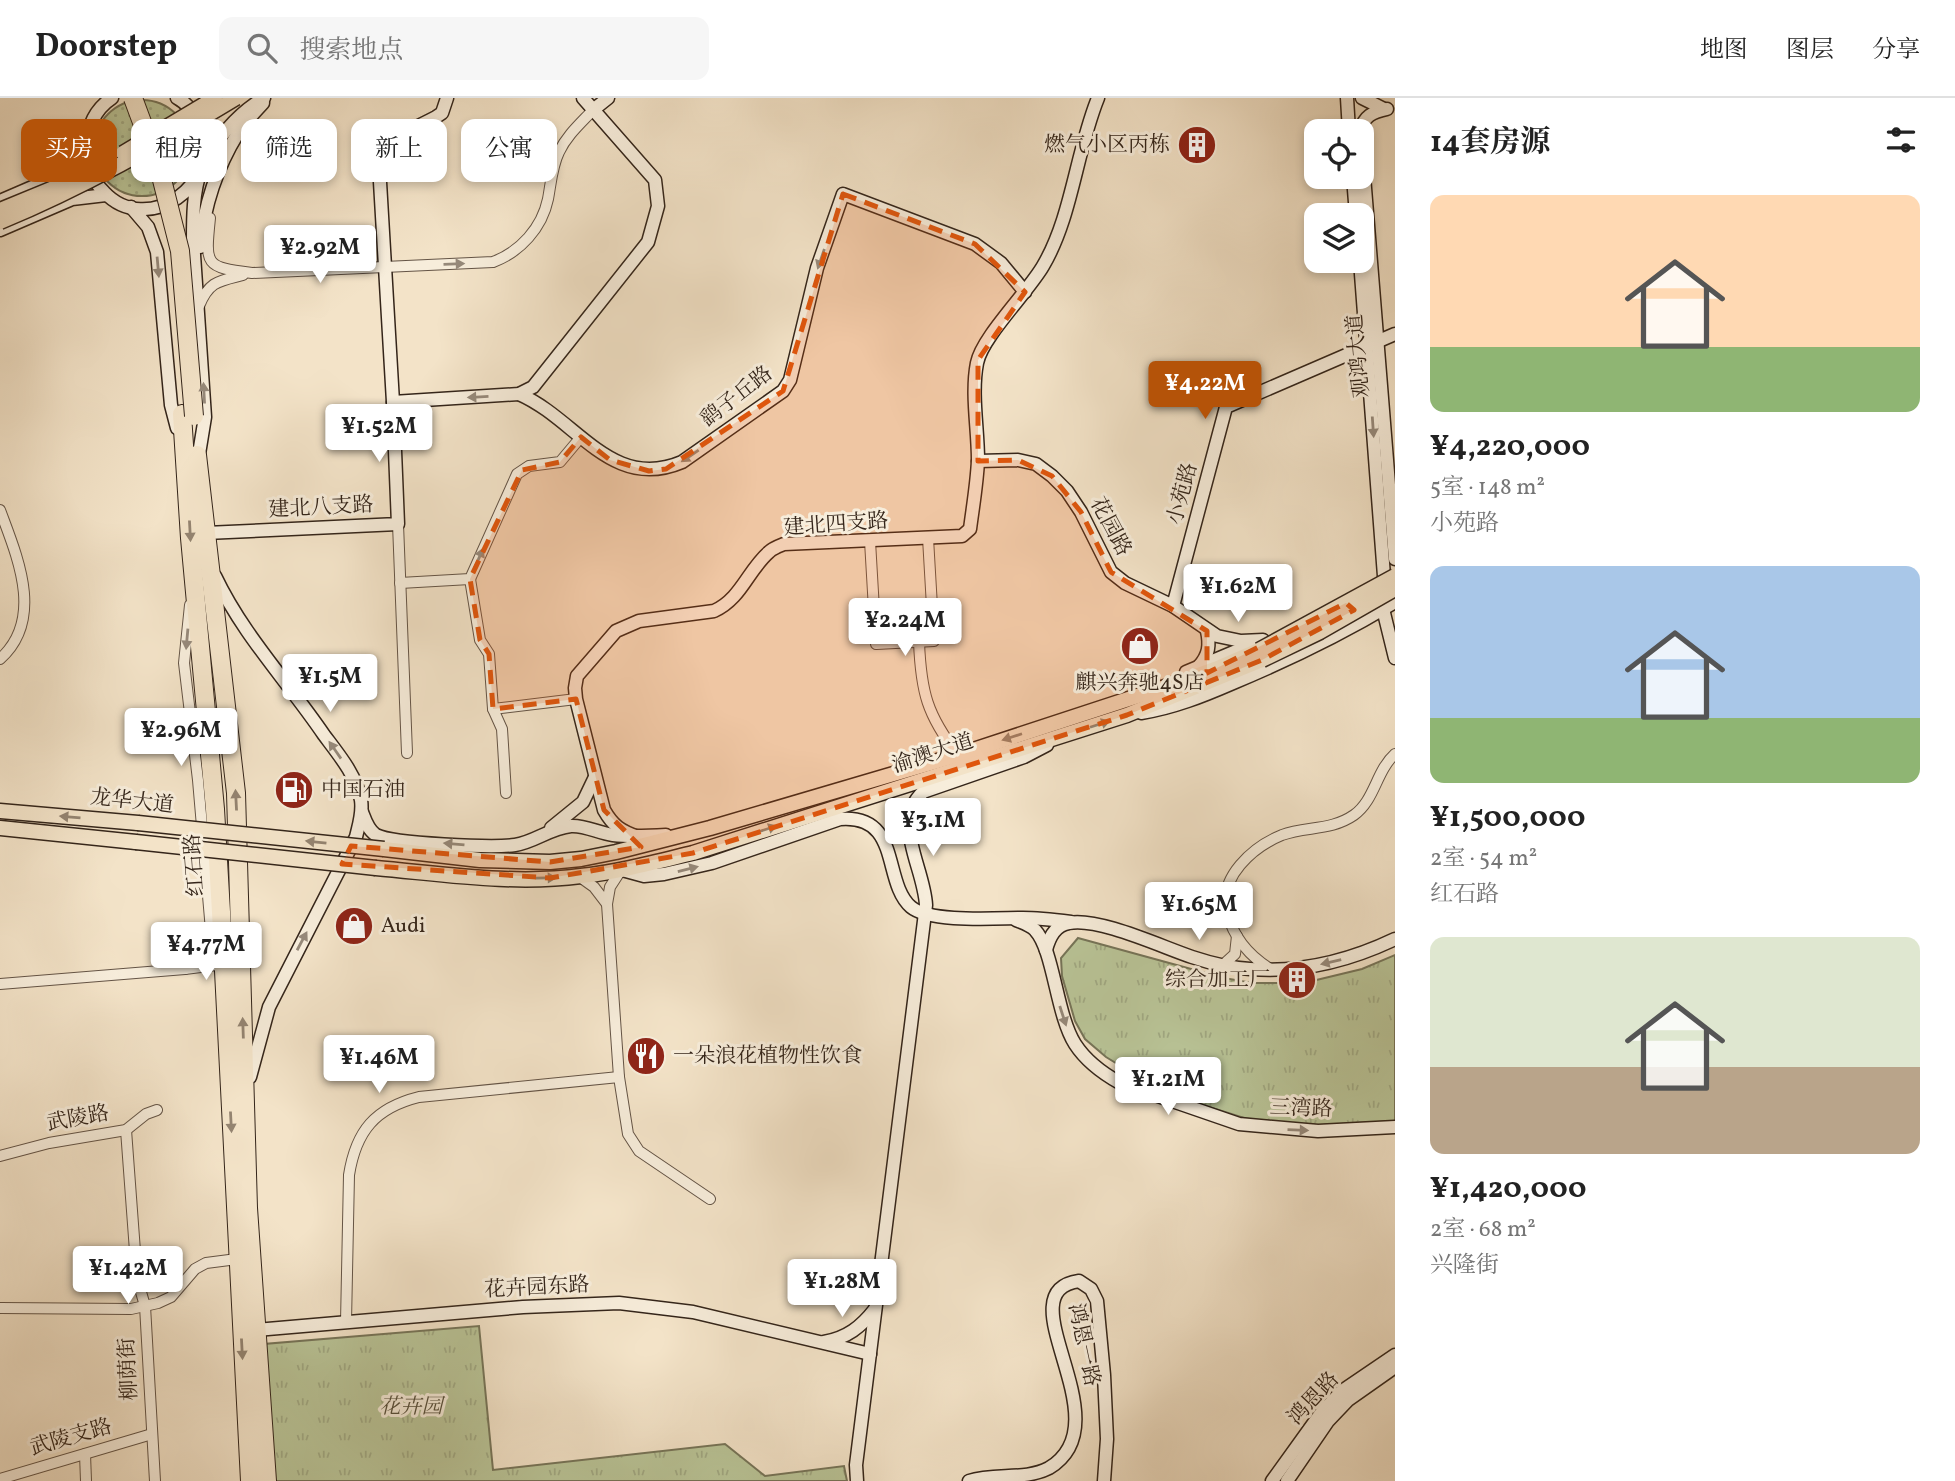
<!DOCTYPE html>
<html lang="zh">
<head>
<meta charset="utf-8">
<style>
  :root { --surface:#fff; --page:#f6f6f6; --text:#222; --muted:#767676; --line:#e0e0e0; --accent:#b45309 }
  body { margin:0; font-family:Vollkorn,"Noto Serif SC",serif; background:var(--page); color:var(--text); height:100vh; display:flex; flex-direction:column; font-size:26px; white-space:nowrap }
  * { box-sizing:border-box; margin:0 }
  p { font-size:23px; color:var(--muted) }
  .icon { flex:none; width:38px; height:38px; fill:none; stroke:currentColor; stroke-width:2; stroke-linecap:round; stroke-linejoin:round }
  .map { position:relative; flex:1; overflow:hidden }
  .drawer { display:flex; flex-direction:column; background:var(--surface); width:560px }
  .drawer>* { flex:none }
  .hud { position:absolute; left:21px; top:21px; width:665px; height:63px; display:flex; gap:14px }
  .buttons { position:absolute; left:1304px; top:21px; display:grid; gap:14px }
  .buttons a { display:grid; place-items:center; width:70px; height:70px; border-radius:14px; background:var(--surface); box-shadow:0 4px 10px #0003; font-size:35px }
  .price { position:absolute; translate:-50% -60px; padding:0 16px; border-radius:7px; background:#fff; color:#222; font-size:23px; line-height:46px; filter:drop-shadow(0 2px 4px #0008) }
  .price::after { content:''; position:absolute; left:50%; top:42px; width:21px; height:16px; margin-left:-10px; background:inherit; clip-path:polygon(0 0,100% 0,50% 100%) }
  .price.selected { background:var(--accent); color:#fff }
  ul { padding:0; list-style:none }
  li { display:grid; align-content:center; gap:14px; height:371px; padding:0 35px }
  li span { display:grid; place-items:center; height:217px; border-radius:14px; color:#555 }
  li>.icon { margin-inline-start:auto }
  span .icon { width:126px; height:126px; fill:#fffc; stroke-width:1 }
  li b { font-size:30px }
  h2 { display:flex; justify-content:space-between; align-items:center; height:84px; padding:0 35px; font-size:30px }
  .chip { padding:0 24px; border-radius:14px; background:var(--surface); box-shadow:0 4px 10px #0003; font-size:24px; line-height:63px }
  .chip.selected { background:var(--accent); color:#fff }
  header { display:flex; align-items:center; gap:42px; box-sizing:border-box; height:98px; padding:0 35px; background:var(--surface); border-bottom:2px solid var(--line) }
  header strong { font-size:33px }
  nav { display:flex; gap:38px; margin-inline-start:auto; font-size:24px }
  .search { width:490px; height:63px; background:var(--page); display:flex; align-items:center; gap:18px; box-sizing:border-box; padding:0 24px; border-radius:14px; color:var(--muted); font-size:26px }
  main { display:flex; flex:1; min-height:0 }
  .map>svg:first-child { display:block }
  .grass { fill:url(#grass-dots); stroke:#767458; stroke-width:2 }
  .park { fill:url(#park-tufts); stroke:#767458; stroke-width:2 }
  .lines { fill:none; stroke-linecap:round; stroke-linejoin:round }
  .street-casing { stroke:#645446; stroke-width:12 }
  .secondary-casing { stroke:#34251a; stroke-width:15 }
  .primary-casing { stroke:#34251a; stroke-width:17 }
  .highway-casing { stroke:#34251a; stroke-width:20 }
  .street { stroke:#f7eddb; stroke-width:10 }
  .secondary { stroke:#f7eddb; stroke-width:12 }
  .primary { stroke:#f3e3c8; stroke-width:14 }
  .highway { stroke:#f3e3c8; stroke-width:18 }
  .primary-bridge-casing { stroke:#34251a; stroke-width:17; stroke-linecap:butt }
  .highway-bridge-casing { stroke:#34251a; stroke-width:20; stroke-linecap:butt }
  .primary-bridge { stroke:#f3e3c8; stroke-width:14 }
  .highway-bridge { stroke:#f3e3c8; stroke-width:18 }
  .oneway { fill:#96897a }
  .oneway2 { fill:#948471 }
  .marked { fill:#df560d; fill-opacity:0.2; stroke:#df560d; stroke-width:5; stroke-dasharray:14 9; stroke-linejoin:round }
  .labels { text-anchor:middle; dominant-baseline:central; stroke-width:6; stroke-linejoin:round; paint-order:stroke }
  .poi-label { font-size:21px; fill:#34251a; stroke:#f7eddb; text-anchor:start }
  .street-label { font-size:21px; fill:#34251a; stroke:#f7eddb }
  .park-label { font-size:21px; font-style:italic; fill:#554d39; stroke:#f7eddb }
</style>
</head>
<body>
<header>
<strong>Doorstep</strong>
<div class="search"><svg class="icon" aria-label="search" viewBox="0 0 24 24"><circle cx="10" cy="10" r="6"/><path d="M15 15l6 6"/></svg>搜索地点</div>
<nav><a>地图</a><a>图层</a><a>分享</a></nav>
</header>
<main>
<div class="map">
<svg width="1395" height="1383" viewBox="0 0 1395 1383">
  <defs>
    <pattern id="grass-dots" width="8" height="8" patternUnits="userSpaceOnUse" patternTransform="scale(1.75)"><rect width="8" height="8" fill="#b9c497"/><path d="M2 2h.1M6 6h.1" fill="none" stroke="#a0a882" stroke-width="1.8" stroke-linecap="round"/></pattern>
    <pattern id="park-tufts" width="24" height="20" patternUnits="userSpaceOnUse" patternTransform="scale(1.75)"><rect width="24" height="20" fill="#b9c497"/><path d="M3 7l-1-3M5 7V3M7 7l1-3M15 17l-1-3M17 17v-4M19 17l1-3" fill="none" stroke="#a0a882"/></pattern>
  </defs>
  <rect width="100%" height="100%" fill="#f3e3c8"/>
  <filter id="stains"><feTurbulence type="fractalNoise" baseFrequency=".00286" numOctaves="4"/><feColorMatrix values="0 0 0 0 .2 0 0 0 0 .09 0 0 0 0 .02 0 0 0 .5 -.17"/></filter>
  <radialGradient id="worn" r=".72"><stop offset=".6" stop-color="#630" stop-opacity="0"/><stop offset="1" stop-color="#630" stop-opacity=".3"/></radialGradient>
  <!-- grass -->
  <circle class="grass" cx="142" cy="50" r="48"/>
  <!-- park -->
  <g class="park">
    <polygon points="1078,840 1224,880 1252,885 1304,885 1362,871 1395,857 1395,1023 1302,1028 1268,1025 1244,1020 1165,995 1106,959 1085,941 1075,923 1062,878 1061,860"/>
    <polygon points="479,1228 493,1372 725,1346 765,1378 844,1368 847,1383 275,1383 264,1246"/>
  </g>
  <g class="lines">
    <!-- street casing -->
    <g class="street-casing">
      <g id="street">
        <path d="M210,120c-5,48 -5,49 42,55l241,-11c27,-10 49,-34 55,-63 3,-16 4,-33 11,-47 8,-17 22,-29 34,-42"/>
        <path d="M199,208c10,-25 20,-25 44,-31"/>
        <path d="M0,412c17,46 45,109 0,149"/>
        <polyline points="398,426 407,655"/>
        <polyline points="870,443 876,546 934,543 928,440"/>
        <polyline points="470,481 480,542 489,556 493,611 502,631 506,695"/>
        <polyline points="400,485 470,481 517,376 529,368 560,364 581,339"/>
        <path d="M919,544c2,50 8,73 39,113"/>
        <polyline points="493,611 576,601"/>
        <polyline points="621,772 610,789 607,806 619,979 628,1036 639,1053 710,1101"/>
        <polyline points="580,779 594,789 607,806"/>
        <polyline points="1223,867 1235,856 1237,838"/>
        <polyline points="185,871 200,861 212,844 198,682 184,565 190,507"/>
        <path d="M1272,872c-22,-13 -39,-33 -45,-58 -9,-35 26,-65 55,-77 24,-9 49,-4 72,-20 21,-15 22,-44 41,-61"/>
        <polyline points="0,886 185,871 224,866 222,864"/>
        <polyline points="126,1032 137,1180 145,1208 155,1383"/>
        <polyline points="0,1058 49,1045 126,1032 146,1016 157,1012"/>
        <polyline points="0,1210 131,1211 158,1205 171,1199 195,1171 206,1165 237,1161"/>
        <path d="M346,1224l3,-147c7,-44 26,-67 70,-78l200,-20"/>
        <polyline points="85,1356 86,1383"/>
        <polyline points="0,1381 152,1336"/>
      </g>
    </g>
    <!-- secondary casing -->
    <g class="secondary-casing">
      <g id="secondary">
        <path d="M112,0c-20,13 -26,34 -26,56 0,14 8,28 18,38 43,46 120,-8 96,-65 -5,-12 -11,-23 -23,-29"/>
        <polyline points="1347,0 1349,33"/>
        <polyline points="1362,0 1384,11"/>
        <polyline points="593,12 608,0"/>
        <path d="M1361,33c2,-15 12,-19 26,-22"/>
        <polyline points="1362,53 1395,461"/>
        <polyline points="1353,79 1356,117"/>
        <polyline points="0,103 58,78 86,49"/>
        <polyline points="131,109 148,129 157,154 171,307 177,330"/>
        <polyline points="0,132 72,101 106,97"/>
        <path d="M200,149c4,-40 17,-80 38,-114 7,-11 17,-21 25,-30"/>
        <polyline points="1360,163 1384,478 1383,511 1395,560"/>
        <path d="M519,296c58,25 92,98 163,68l101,-71 7,-11 27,-112 26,-74 132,50 26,19 24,29"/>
        <polyline points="393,304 519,296 533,289 648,144 658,108 655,82 583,0"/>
        <path d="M198,362l7,-43 -12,-177c0,-22 0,-49 8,-70 13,-29 36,-56 63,-72"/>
        <polyline points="978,363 1018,362 1036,366 1052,378 1067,393 1081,414 1111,474 1125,485 1173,508 1217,538 1241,543 1263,542"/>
        <path d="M206,435l192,-9 -5,-122 -14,-237c8,-28 33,-35 57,-48l6,-4 5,-15"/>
        <path d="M215,478c28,59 73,106 109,159 15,20 32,40 37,65 2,13 -2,24 -5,37l-87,170 -19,70"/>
        <polyline points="1173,508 1226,309 1395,236"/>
        <path d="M1199,568c10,-11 11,-21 8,-35"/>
        <polyline points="1186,574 1253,546"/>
        <path d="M1141,615c32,-5 62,-17 92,-30 55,-23 111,-50 162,-81"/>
        <path d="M362,714c3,8 6,18 14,23 17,9 118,13 139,10 20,-3 35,-17 56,-19 14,-1 27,7 42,9 17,2 35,1 53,0"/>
        <polyline points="551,730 583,704 595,679"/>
        <path d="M638,739c-17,-6 -25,-11 -34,-27l-28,-111 -1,-11 2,-12 39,-45 23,-10 75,-10c27,-12 34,-41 55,-59 4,-4 10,-6 15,-8l178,-8 8,-7c3,-23 7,-46 8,-69 0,-32 -7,-66 -1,-97 5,-26 51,-71 66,-97 29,-49 33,-114 55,-168"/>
        <path d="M622,772l22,6 20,-2 48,-11 128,-44c62,-5 42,63 71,88 19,16 87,11 112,11 16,0 32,2 48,4"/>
        <path d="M1016,822c7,3 14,5 19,10 19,20 21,84 40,114 11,17 27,29 45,39l119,41 79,7 77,-4"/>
        <path d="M1046,852c3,-12 9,-25 23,-27 29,-6 93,24 123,34 18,6 38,11 58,12 51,4 99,-8 145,-30"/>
        <polyline points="256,1232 523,1209 619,1205 693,1214 870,1256"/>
        <path d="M824,1244c23,-4 37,-15 51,-33"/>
        <path d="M857,1383l-1,-16 70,-560c-2,-38 -35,-83 -3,-113l101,-35 23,-12"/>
        <path d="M969,1383c26,-9 55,0 80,-13 77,-46 -47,-176 30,-187l12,8 6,12 7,74 3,64 -3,42"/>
        <polyline points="1272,1383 1321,1315 1342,1293 1395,1257"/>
        <polyline points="1287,1383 1328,1323 1348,1302 1395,1269"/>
      </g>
    </g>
    <!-- primary casing -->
    <g class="primary-casing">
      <g id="primary">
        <polyline points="0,713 138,725"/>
        <polyline points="0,730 136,744"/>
        <polyline points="384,751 480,762 550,764 581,761 616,754 710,730 958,657 1162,590 1220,569 1259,552"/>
        <path d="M376,770c68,6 138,17 205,8 38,-4 75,-14 112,-23l434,-138 135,-55"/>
      </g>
    </g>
    <!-- highway casing -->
    <g class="highway-casing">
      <g id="highway">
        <polyline points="182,316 190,440 215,711 221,814 250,1383"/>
        <polyline points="197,357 236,695 248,1110 267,1383"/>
      </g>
    </g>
    <!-- street -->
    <use href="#street" class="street"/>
    <!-- secondary -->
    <use href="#secondary" class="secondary"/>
    <!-- primary -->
    <use href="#primary" class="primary"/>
    <!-- highway -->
    <use href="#highway" class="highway"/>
    <!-- primary-bridge casing -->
    <g class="primary-bridge-casing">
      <g id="primary-bridge">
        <polyline points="123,55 215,0"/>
        <polyline points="0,112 68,84"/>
        <path d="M0,124c82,-34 160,-78 236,-124"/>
        <polyline points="1259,552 1395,478"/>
        <polyline points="1262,562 1320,534 1395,491"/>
        <polyline points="138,725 384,751"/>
        <polyline points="136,744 376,770"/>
      </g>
    </g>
    <!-- highway-bridge casing -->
    <g class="highway-bridge-casing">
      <polyline id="highway-bridge" points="133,0 159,70 180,153 194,318"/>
    </g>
    <!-- primary-bridge -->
    <use href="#primary-bridge" class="primary-bridge"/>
    <!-- highway-bridge -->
    <use href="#highway-bridge" class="highway-bridge"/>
  </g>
  <!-- one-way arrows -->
  <defs><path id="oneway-solid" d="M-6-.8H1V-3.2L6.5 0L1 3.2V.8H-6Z" transform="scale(1.75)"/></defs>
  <g class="oneway">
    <use href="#oneway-solid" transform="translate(821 161) rotate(109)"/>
    <use href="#oneway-solid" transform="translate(454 166) rotate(-2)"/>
    <use href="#oneway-solid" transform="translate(158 169) rotate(85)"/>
    <use href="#oneway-solid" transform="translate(204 295) rotate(-93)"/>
    <use href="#oneway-solid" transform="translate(478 299) rotate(177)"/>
    <use href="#oneway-solid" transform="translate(1373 329) rotate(86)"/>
    <use href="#oneway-solid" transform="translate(690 358) rotate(146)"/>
    <use href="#oneway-solid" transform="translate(479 460) rotate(-66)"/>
    <use href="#oneway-solid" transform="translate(187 541) rotate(95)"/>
    <use href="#oneway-solid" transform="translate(335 652) rotate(-125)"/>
    <use href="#oneway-solid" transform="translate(454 746) rotate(-175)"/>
    <use href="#oneway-solid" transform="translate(688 771) rotate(-14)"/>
    <use href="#oneway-solid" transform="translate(302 843) rotate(-62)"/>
    <use href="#oneway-solid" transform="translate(1331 864) rotate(167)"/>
    <use href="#oneway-solid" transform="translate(1063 918) rotate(72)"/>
    <use href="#oneway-solid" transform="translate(1298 1032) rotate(2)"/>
  </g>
  <g class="oneway2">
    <use href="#oneway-solid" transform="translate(190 433) rotate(87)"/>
    <use href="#oneway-solid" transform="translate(1100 626) rotate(-18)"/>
    <use href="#oneway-solid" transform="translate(1012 639) rotate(162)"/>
    <use href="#oneway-solid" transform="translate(236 702) rotate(-93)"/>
    <use href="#oneway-solid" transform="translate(70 719) rotate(-175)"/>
    <use href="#oneway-solid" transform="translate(767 731) rotate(-18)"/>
    <use href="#oneway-solid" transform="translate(316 744) rotate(-174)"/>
    <use href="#oneway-solid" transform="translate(546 780) rotate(-1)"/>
    <use href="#oneway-solid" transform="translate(243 930) rotate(-92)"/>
    <use href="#oneway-solid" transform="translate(231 1024) rotate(87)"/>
    <use href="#oneway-solid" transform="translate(242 1251) rotate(87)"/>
  </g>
  <!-- marked area -->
  <path class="marked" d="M843,96l132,50 50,48 -47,68v101l40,-1 34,16 29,36 30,60 96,59v42l139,-70 8,7 -92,50 -135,55 -434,138 -143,25 -208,-14 9,-18 199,16 91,-15 -37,-37 -28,-111 -83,10 -4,-55 -9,-14 -10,-61 52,-109 38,-8 21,-25 29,23 39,11 17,-2 117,-78z"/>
  <!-- icons -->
  <defs>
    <g id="building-disc" transform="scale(2.0125)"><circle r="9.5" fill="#8f2418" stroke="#f7eddb"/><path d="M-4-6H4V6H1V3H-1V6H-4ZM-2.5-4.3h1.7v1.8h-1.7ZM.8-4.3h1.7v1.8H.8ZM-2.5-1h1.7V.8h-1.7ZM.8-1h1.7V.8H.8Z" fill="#fff"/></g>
    <g id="shop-disc" transform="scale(2.0125)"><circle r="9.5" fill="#8f2418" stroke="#f7eddb"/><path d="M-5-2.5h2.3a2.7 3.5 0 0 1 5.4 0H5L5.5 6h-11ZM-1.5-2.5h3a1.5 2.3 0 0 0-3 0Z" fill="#fff"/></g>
    <g id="fuel-disc" transform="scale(2.0125)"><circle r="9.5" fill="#8f2418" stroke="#f7eddb"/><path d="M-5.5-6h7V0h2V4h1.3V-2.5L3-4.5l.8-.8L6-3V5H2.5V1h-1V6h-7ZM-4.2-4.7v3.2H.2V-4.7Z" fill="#fff"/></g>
    <g id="restaurant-disc" transform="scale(2.0125)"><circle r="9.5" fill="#8f2418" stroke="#f7eddb"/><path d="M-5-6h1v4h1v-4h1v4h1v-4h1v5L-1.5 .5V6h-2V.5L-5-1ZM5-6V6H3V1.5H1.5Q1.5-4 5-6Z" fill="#fff"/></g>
  </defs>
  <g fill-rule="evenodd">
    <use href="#building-disc" x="1197" y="47"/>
    <use href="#shop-disc" x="1140" y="548"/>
    <use href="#fuel-disc" x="294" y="692"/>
    <use href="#shop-disc" x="354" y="828"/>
    <use href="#building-disc" x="1297" y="882"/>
    <use href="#restaurant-disc" x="646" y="958"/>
  </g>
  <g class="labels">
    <!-- poi labels -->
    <g class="poi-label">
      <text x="1170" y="47" text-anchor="end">燃气小区丙栋</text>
      <text x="1140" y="585" text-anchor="middle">麒兴奔驰4S店</text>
      <text x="321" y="692">中国石油</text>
      <text x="381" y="828">Audi</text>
      <text x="1270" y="882" text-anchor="end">综合加工厂</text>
      <text x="673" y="958">一朵浪花植物性饮食</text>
    </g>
    <!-- street labels -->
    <g class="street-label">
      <text transform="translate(1359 258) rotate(-95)">观鸿大道</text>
      <text transform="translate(737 299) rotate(-38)">鹞子丘路</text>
      <text transform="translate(1183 396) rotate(-75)">小苑路</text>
      <text transform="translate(321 410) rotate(-3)">建北八支路</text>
      <text transform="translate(836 427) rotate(-4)">建北四支路</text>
      <text transform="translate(1110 429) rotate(62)">花园路</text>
      <text transform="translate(933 656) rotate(-18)">渝澳大道</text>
      <text transform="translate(132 704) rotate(6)">龙华大道</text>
      <text transform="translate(195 767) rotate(-94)">红石路</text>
      <text transform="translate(1301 1011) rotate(2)">三湾路</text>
      <text transform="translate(78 1021) rotate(-10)">武陵路</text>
      <text transform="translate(537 1190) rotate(-3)">花卉园东路</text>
      <text transform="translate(1083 1247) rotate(78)">鸿恩一路</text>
      <text transform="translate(129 1271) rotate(-93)">柳荫街</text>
      <text transform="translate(1314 1301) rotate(-47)">鸿恩路</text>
      <text transform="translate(71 1340) rotate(-16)">武陵支路</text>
    </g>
    <!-- park labels -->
    <g class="park-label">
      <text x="411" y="1309">花卉园</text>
    </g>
  </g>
  <rect width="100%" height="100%" filter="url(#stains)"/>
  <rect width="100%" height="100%" fill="url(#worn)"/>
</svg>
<div class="buttons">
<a><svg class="icon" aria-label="locate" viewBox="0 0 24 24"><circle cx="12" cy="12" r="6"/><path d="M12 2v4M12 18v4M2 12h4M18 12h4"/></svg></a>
<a><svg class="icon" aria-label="layers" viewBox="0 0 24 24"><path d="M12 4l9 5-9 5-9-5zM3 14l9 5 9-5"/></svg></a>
</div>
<b class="price" style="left:320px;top:187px">¥2.92M</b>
<b class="price selected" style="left:1205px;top:323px">¥4.22M</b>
<b class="price" style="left:379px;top:366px">¥1.52M</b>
<b class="price" style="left:1238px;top:526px">¥1.62M</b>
<b class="price" style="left:905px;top:560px">¥2.24M</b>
<b class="price" style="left:330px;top:616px">¥1.5M</b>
<b class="price" style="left:181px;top:670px">¥2.96M</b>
<b class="price" style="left:933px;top:760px">¥3.1M</b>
<b class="price" style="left:1199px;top:844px">¥1.65M</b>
<b class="price" style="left:206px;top:884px">¥4.77M</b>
<b class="price" style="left:379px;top:997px">¥1.46M</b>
<b class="price" style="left:1168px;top:1019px">¥1.21M</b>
<b class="price" style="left:128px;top:1208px">¥1.42M</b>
<b class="price" style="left:842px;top:1221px">¥1.28M</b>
<div class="hud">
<a class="chip selected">买房</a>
<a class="chip">租房</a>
<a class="chip">筛选</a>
<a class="chip">新上</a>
<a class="chip">公寓</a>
</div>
</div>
<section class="drawer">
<h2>14套房源<svg class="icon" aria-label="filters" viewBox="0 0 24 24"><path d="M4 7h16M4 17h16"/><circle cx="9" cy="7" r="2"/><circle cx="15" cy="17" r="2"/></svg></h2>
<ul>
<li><span style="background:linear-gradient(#ffd9b3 70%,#8fb573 0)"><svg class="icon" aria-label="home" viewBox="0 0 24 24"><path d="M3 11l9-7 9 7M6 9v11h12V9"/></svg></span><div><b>¥4,220,000</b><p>5室 · 148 m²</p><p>小苑路</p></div></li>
<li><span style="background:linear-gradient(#a9c7e8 70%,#8fb573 0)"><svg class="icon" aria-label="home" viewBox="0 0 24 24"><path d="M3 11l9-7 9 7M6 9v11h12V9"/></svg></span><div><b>¥1,500,000</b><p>2室 · 54 m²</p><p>红石路</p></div></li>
<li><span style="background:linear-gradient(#dfe7d0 60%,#b9a48a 0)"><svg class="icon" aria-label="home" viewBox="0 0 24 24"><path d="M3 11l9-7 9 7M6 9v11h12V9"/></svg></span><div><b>¥1,420,000</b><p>2室 · 68 m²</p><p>兴隆街</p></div></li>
</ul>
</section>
</main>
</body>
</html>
